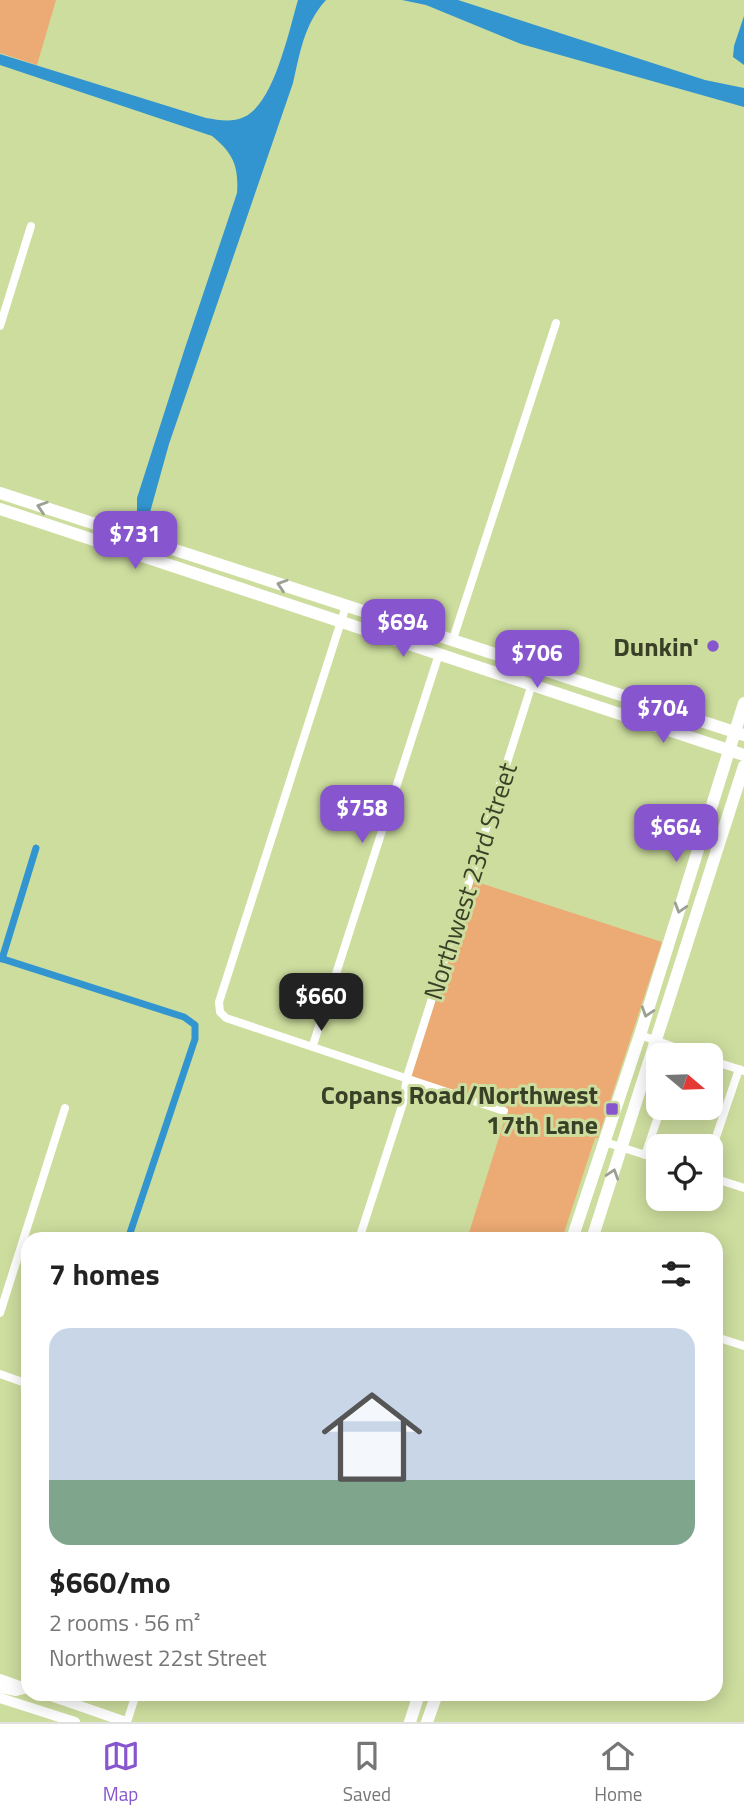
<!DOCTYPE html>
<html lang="en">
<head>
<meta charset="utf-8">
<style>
  :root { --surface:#fff; --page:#f6f6f6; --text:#222; --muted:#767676; --line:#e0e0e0; --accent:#8756ce }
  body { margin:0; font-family:"Titillium Web",sans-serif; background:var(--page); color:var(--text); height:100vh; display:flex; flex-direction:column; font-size:26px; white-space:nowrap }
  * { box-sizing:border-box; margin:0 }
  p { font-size:23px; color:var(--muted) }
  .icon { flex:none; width:38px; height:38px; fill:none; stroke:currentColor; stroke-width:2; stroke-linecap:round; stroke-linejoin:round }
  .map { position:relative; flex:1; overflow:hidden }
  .sheet { position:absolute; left:21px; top:1232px; width:702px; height:469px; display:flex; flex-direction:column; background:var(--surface); border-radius:21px; box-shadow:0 4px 18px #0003 }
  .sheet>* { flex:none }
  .needle { width:46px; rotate:109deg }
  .tools { position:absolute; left:646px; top:1043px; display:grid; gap:14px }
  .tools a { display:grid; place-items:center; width:77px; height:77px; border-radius:14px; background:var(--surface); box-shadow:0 4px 18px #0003; font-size:35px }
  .price { position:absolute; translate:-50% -60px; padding:0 16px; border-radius:14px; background:var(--accent); color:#fff; font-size:23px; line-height:46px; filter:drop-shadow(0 2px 4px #0008) }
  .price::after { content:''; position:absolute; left:50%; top:42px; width:21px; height:16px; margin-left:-10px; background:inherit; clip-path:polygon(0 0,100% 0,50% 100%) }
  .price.on { background:#222; color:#fff }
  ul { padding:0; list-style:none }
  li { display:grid; align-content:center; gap:14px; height:371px; padding:0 28px }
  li+li { border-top:2px solid var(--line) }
  li span { display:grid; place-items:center; height:217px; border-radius:21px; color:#555 }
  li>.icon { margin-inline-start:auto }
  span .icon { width:126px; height:126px; fill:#fffc; stroke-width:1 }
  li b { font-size:30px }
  h2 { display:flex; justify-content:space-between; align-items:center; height:84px; padding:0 28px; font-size:30px }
  .tabs { display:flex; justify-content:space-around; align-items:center; height:98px; border-top:2px solid var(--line); background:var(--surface); font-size:19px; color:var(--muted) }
  .tabs a { display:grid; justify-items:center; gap:4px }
  .tabs .on { color:var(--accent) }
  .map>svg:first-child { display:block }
  .green { fill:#ecaa74 }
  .water { fill:#3295cf }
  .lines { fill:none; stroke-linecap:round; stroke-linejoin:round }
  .canal { stroke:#3295cf; stroke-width:7 }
  .minor { stroke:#fff; stroke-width:8 }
  .tertiary { stroke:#fff; stroke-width:10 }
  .secondary { stroke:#fff; stroke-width:12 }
  .oneway { stroke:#9ca093 }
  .poi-dot { fill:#8756ce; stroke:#cddd9e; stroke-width:2.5 }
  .labels { text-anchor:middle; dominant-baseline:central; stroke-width:6; stroke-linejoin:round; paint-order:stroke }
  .poi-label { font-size:26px; font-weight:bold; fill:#3a4027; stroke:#cddd9e; text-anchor:end }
  .street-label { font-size:26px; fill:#3a4027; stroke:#cddd9e }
</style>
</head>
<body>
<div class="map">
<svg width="744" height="1722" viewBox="0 0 744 1722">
  <rect width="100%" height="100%" fill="#cddd9e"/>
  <!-- green -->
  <g class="green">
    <polygon points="0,0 56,0 37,65 0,53"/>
    <polygon points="474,881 662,942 598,1138 595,1138 562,1239 467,1239 508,1109 411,1077"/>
  </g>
  <!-- water -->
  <g class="water">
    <path d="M298,0h28c-22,24 -26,53 -33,83l-124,361 -20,72 -9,3 -3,-6v-15l47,-147 53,-158c2,-27 -4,-40 -25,-57l-212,-71v-11l206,64c13,2 25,5 38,-1 30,-13 45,-87 54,-117z"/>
    <polygon points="402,0 458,0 705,80 744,88 744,107 521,44 426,5"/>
    <polygon points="744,16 744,65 733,57 734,46"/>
  </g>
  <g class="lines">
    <!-- canal -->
    <g class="canal">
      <polyline points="0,958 184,1017 195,1025 195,1039 128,1239"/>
      <polyline points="2,959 36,848"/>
    </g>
    <!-- minor -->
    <g class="minor">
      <polyline points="0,326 31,226"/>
      <polyline points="346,606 219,1002 220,1012 226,1018 504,1111"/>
      <polyline points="453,639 556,323"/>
      <polyline points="640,1035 697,1055"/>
      <polyline points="313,1045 439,654"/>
      <polyline points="710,1060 744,1071"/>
      <polyline points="605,1142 658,1159"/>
      <polyline points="645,1155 661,1108"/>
      <polyline points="710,1155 739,1069"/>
      <polyline points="710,1177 744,1188"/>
      <polyline points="359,1239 403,1103 407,1077 532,684"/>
      <polyline points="0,1313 65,1108"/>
      <polyline points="716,1337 744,1346"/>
      <polyline points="0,1374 28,1384"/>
      <polyline points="127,1722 136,1694"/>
    </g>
    <!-- tertiary -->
    <g class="tertiary">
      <polyline points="0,1679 28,1689"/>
      <polyline points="0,1688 16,1691 24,1689"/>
      <polyline points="45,1694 126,1722"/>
      <polyline points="0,1698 75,1722"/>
    </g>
    <!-- secondary -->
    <g class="secondary">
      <polyline points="0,493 744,735"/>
      <polyline points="0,509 744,755"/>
      <polyline points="572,1239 640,1035 744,703"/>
      <polyline points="592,1239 744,766"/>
      <polyline points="410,1722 419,1694"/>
      <polyline points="427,1722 437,1694"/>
    </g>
  </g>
  <!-- one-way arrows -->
  <defs><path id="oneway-chevron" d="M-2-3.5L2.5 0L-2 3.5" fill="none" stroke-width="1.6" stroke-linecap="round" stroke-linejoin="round" transform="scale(1.75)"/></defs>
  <g class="oneway">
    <use href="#oneway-chevron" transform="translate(42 507) rotate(-162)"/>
    <use href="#oneway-chevron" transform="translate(282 585) rotate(-162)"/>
    <use href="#oneway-chevron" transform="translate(680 908) rotate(107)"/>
    <use href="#oneway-chevron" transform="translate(647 1012) rotate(108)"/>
    <use href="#oneway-chevron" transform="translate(613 1174) rotate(-72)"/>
  </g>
  <!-- markers -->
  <g class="poi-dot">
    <circle cx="713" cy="646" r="7"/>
    <rect x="605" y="1102" width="14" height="14" rx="3.5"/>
  </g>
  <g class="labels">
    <!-- poi labels -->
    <g class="poi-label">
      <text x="699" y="646">Dunkin'</text>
      <text x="598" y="1094">Copans Road/Northwest<tspan x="598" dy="30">17th Lane</tspan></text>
    </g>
    <!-- street labels -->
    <g class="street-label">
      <text transform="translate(470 881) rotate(-72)">Northwest 23rd Street</text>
    </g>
  </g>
</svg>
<div class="tools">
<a><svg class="needle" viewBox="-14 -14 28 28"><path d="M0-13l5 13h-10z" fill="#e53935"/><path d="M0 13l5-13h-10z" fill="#767676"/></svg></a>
<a><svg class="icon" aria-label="locate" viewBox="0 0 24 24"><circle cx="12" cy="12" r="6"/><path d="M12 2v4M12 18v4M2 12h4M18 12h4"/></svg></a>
</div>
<b class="price" style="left:135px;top:571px">$731</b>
<b class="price" style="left:403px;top:659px">$694</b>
<b class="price" style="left:537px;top:690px">$706</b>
<b class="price" style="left:663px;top:745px">$704</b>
<b class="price" style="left:362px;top:845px">$758</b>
<b class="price" style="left:676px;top:864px">$664</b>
<b class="price on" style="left:321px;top:1033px">$660</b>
<section class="sheet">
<h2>7 homes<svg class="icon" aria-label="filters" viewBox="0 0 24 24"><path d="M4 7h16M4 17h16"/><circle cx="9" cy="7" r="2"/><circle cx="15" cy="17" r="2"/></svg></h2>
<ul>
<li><span style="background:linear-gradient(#c9d6e8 70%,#7fa58c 0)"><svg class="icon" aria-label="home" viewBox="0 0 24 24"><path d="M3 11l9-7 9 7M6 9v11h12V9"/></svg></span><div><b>$660/mo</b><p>2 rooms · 56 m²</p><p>Northwest 22st Street</p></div></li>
</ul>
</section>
</div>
<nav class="tabs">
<a class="on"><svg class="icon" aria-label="map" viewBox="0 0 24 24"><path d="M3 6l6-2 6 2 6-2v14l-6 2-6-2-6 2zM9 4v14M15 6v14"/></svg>Map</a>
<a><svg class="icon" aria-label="saved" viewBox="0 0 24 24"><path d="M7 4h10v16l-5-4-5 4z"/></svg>Saved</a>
<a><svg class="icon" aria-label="home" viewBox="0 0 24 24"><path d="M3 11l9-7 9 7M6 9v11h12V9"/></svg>Home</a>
</nav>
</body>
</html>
